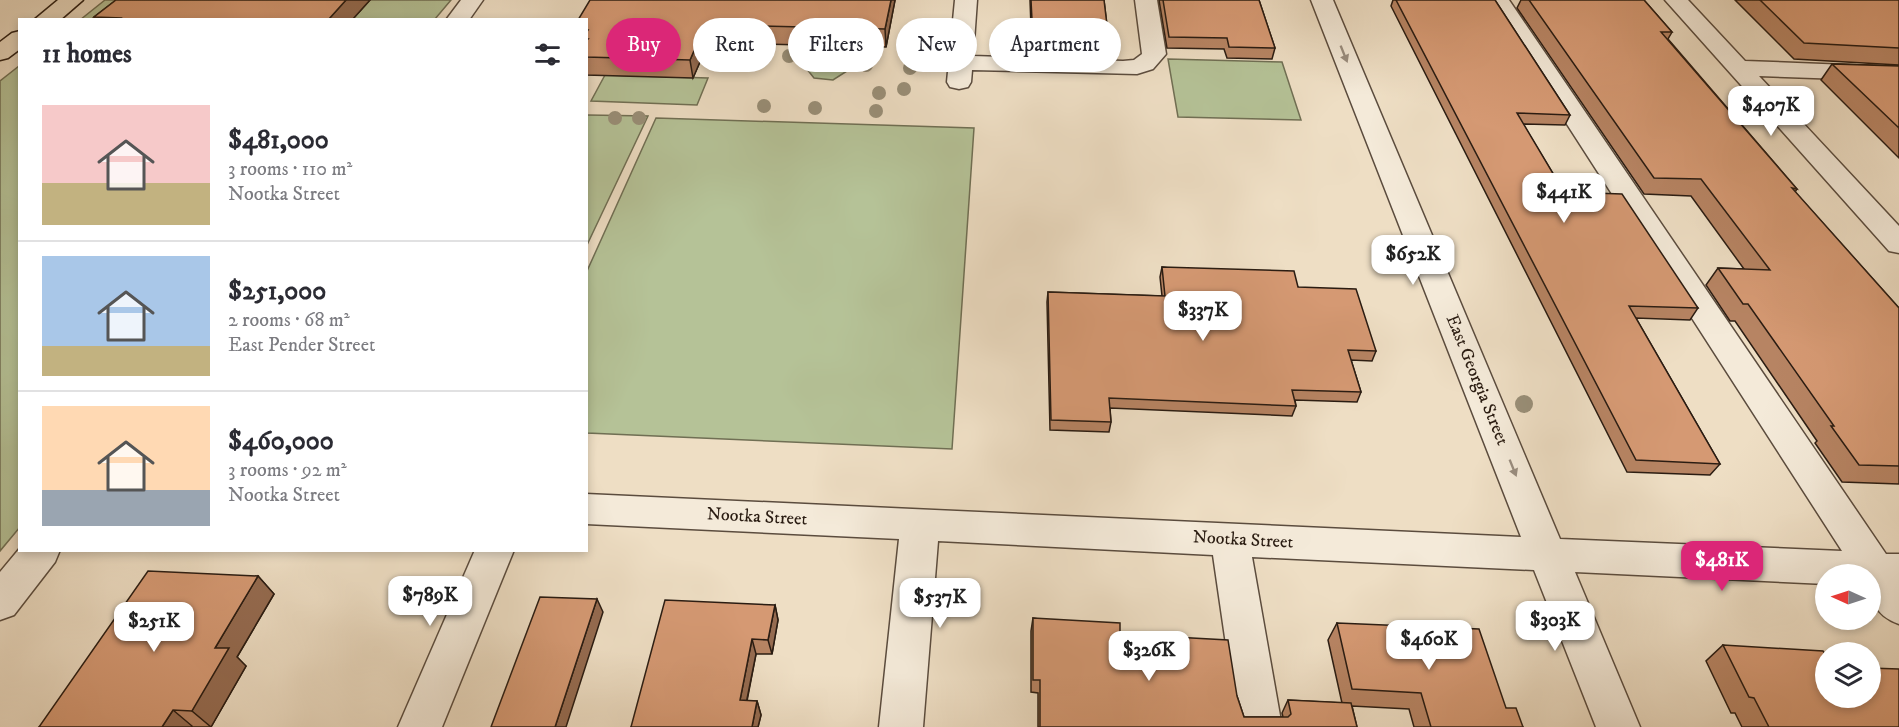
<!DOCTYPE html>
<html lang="en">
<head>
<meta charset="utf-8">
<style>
  :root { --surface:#fff; --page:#f2f2f3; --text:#2b2b33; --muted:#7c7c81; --line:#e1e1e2; --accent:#db2777 }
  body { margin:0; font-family:"IM FELL DW Pica",serif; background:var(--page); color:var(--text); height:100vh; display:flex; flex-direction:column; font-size:22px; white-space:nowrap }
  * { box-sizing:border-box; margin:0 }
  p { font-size:20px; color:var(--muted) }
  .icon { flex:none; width:33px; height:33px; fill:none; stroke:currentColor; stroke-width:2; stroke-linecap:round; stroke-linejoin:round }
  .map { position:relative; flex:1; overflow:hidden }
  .panel { position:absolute; left:18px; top:18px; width:570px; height:534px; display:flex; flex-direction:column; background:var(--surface); border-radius:0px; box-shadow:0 3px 9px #0003 }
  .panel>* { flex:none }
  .banner { position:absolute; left:606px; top:18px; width:570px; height:54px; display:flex; gap:12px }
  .needle { width:39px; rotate:273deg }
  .fabs { position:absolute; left:1815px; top:564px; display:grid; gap:12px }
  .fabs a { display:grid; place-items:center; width:66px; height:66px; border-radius:50%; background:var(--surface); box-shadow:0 3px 9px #0003; font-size:30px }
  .price { position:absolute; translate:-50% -51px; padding:0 14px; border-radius:12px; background:#fff; color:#222; font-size:20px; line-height:39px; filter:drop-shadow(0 2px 3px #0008) }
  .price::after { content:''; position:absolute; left:50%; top:36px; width:18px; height:14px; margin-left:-9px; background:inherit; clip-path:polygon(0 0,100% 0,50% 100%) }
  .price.selected { background:var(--accent); color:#fff }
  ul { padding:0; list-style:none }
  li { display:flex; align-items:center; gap:18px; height:150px; padding:0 24px }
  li+li { border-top:2px solid var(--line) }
  li span { display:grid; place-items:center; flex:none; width:168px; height:120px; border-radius:0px; color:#555 }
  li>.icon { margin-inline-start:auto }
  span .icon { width:72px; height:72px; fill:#fffc; stroke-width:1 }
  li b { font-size:26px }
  h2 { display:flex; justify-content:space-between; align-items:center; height:72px; padding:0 24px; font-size:26px }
  .chip { padding:0 21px; border-radius:27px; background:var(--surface); box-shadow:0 3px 9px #0003; font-size:21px; line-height:54px }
  .chip.selected { background:var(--accent); color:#fff }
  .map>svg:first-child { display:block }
  .green { fill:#b5c297; stroke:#706f54; stroke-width:1.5 }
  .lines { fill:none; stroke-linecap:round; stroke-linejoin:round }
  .minor-casing { stroke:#5b4c3e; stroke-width:3 }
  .major-casing { stroke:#2a1c12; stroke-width:3 }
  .minor { fill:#f4ead9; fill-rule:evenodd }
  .major { fill:#eedec4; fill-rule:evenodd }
  .tree { fill:#998f78 }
  .wall { fill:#b78463; stroke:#2a1c12; stroke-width:1.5 }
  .shaded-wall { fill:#956b50; stroke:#2a1c12; stroke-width:1.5 }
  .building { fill:#d59973; stroke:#2a1c12; stroke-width:1.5 }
  .oneway { fill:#998d7f }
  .labels { text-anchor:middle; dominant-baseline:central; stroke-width:4.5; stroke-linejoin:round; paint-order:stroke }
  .street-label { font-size:18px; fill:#2a1c12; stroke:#f4ead9 }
</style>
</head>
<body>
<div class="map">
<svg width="1899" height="727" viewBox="0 0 1899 727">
  <rect width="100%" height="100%" fill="#eedec4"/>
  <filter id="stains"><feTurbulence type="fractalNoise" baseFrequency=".00333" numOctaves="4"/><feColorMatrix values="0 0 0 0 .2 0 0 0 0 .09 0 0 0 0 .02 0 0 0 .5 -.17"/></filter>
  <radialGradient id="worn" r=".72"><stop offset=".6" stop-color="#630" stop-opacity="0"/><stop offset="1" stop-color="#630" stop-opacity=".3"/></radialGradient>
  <!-- green -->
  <g class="green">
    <polygon points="105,0 451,0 435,19 80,20"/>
    <polygon points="1168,59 1282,62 1301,120 1178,117"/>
    <polygon points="821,60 840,62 847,71 833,80 814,78 806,68"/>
    <polygon points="19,66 20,527 0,551 0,81"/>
    <polygon points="605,75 708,78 697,105 591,101"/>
    <polygon points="587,115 648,116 587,245 586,115"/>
    <polygon points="656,118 974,128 952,449 587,433 587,271"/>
  </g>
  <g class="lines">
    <!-- minor casing -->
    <g class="minor-casing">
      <g id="minor">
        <polygon points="461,0 483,0 469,20 446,20"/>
        <polygon points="955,0 977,0 973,56 1123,61 1134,60 1142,54 1135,0 1157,0 1166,54 1153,69 1137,74 972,70 971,82 968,87 959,89 950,87 947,82"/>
        <path d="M1311,0h22l227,539 282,12 -355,-551h22l377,554h13v70c-25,-9 -29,-25 -29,-50h-44v10l-251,-12 65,155h-44l-62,-157 -282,-13 30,170h-44l-25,-172 -275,-14 -15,186h-44l20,-188 -313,-15v-30l935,43z"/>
        <polygon points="1665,0 1688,0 1745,61 1899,67 1899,81 1759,76 1899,226 1899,253 1889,251"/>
        <polygon points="20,548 20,550 60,550 55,562 14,615 0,620 0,572"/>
        <polygon points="475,550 514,550 442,727 398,727"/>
      </g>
    </g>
    <!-- major casing -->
    <g class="major-casing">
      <g id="major">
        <polygon points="58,0 83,0 60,20 34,20"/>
        <polygon points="20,31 20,49 8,58 0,60 0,42 12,33"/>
      </g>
    </g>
    <!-- minor -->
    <use href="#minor" class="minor"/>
    <!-- major -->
    <use href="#major" class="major"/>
  </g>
  <!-- trees -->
  <g class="tree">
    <circle cx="750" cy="55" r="7"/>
    <circle cx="789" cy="56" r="7"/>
    <circle cx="830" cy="56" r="7"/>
    <circle cx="866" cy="65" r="7"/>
    <circle cx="910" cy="68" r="7"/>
    <circle cx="904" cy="89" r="7"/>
    <circle cx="879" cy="93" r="7"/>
    <circle cx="764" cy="106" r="7"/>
    <circle cx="815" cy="108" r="7"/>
    <circle cx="876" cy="111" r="7"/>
    <circle cx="615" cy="118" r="7"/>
    <circle cx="639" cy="118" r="7"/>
    <circle cx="1524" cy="404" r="9"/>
  </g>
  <!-- wall -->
  <g class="wall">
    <polygon points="116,0 370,0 352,20 96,20 94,17"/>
    <polygon points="895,0 886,47 723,43 718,55 703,55 693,78 586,75 586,20"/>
    <polygon points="1030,0 1104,0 1109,42 1107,56 1032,54"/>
    <polygon points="1159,0 1259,0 1275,48 1272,59 1227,58 1224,49 1167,48"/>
    <polygon points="1393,0 1495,0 1570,115 1565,125 1523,124 1564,192 1698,308 1690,320 1636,318 1720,464 1710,475 1627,472 1391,6"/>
    <polygon points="1521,0 1644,0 1672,32 1668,39 1797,189 1795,192 1899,308 1899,484 1842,482 1815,443 1817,441 1735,321 1730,321 1706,285 1718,268 1744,269 1691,196 1644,194 1517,8"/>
    <polygon points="1735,0 1899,0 1899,65 1794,59"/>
    <polygon points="1832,64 1899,66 1899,158 1821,80"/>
    <polygon points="1162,267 1298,287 1376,351 1372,361 1351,360 1361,392 1357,402 1295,400 1296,406 1292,416 1110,408 1111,422 1109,432 1050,430 1047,302 1048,292 1162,296 1160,277"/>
    <polygon points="258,576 274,594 237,657 246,666 211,727 39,727"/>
    <polygon points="775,605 778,620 772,654 756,654 747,701 757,701 761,715 758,727 631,727"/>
    <polygon points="1033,618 1120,634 1237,696 1244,717 1283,717 1282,713 1288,700 1342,703 1328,640 1337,623 1506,708 1523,727 1414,727 1409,709 1352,706 1357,727 1038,727 1038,693 1031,692 1031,631"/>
    <polygon points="1723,645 1826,698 1899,727 1742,727 1735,713 1731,713 1706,661"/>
  </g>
  <!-- shaded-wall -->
  <g class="shaded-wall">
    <polygon points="346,0 370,0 352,20 328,20"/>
    <polygon points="891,0 895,0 886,47 885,29"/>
    <polygon points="720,25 723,43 718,55 715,37"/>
    <polygon points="700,37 703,55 693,78 690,60"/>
    <polygon points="258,576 274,594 237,657 246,666 211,727 192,711 215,648"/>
    <polygon points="597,599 603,612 566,727 555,727"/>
    <polygon points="775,605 778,620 772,654 768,640"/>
    <polygon points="752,639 756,654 744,714 740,700"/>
    <polygon points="757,701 761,715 758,727 752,727"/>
    <polygon points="173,710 192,726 192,727 162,727"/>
  </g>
  <!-- building -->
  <g class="building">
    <polygon points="116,0 346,0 328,20 119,20 121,18 94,17"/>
    <polygon points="590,0 891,0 885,29 720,25 715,37 700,37 690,60 586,57 586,41 588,39 586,39 586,33 588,30 586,30 586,20 578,20"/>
    <polygon points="1031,0 1104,0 1109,42 1033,40"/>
    <polygon points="1163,0 1259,0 1275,48 1229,47 1227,38 1169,37"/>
    <polygon points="1396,0 1495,0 1570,115 1517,113 1564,192 1622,194 1698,308 1629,306 1720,464 1636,460"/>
    <polygon points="1529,0 1644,0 1672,32 1661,32 1797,189 1792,188 1899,308 1899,466 1859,465 1831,426 1834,426 1748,304 1743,304 1718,268 1770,270 1701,179 1654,178"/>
    <polygon points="1760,0 1899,0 1899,48 1804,43"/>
    <polygon points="1832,64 1899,66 1899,128"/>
    <polygon points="1162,267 1294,271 1298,287 1356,289 1376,351 1348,350 1361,392 1292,390 1296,406 1109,398 1111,422 1051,420 1048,292 1165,296"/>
    <polygon points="148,571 258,576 215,648 229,648 192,711 173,710 162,727 39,727"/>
    <polygon points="540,597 597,599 555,727 491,727"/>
    <polygon points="665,600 775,605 768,640 752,639 740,700 757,701 752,727 631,727"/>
    <polygon points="1033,618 1120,623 1120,634 1228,640 1237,696 1244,717 1288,717 1291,714 1288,700 1351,703 1357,727 1040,727 1040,680 1033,680"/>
    <polygon points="1337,623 1479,629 1506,708 1516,708 1523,727 1431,727 1421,693 1352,689"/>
    <polygon points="1723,645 1823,651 1826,655 1826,698 1870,698 1870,668 1899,669 1899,727 1769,727 1754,698 1749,697"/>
  </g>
  <!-- one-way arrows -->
  <defs><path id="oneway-solid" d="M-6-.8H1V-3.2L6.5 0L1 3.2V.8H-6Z" transform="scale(1.5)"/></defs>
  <g class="oneway">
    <use href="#oneway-solid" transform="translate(1344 54) rotate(68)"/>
    <use href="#oneway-solid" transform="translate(1513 468) rotate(68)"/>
  </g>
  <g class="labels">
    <!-- street labels -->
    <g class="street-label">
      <text transform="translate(1477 380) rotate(68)">East Georgia Street</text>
      <text transform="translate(757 517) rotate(3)">Nootka Street</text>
      <text transform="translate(1243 540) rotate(3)">Nootka Street</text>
    </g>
  </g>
  <rect width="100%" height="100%" filter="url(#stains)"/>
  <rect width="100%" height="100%" fill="url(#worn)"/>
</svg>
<div class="fabs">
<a><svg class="needle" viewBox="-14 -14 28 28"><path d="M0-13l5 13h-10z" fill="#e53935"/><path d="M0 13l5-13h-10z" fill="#7c7c81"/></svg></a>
<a><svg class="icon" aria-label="layers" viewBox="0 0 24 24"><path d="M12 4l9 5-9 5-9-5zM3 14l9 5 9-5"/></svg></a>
</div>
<b class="price" style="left:1771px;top:137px">$407K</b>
<b class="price" style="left:1564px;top:224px">$441K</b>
<b class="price" style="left:1413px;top:286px">$652K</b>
<b class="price" style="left:1203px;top:342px">$337K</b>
<b class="price selected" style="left:1722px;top:592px">$481K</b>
<b class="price" style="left:430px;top:627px">$789K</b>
<b class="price" style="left:940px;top:629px">$537K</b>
<b class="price" style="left:1555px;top:652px">$303K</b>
<b class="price" style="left:154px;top:653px">$251K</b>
<b class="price" style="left:1429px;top:671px">$460K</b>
<b class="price" style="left:1149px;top:682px">$326K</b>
<div class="banner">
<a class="chip selected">Buy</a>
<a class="chip">Rent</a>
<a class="chip">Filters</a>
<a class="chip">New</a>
<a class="chip">Apartment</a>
</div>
<section class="panel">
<h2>11 homes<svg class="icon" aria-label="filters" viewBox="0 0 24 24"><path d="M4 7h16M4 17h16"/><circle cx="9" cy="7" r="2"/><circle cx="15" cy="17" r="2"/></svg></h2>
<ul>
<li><span style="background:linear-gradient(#f6c9c9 65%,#c2b280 0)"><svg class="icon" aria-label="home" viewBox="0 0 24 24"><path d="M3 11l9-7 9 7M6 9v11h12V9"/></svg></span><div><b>$481,000</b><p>3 rooms · 110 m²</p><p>Nootka Street</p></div></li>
<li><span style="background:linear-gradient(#a9c7e8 75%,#c2b280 0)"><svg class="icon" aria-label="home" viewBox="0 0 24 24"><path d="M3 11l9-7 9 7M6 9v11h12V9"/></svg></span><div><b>$251,000</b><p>2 rooms · 68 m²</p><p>East Pender Street</p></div></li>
<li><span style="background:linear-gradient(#ffd9b3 70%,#9aa5b1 0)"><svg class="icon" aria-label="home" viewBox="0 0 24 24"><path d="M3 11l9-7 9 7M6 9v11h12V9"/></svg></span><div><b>$460,000</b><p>3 rooms · 92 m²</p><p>Nootka Street</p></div></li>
</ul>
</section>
</div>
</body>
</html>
